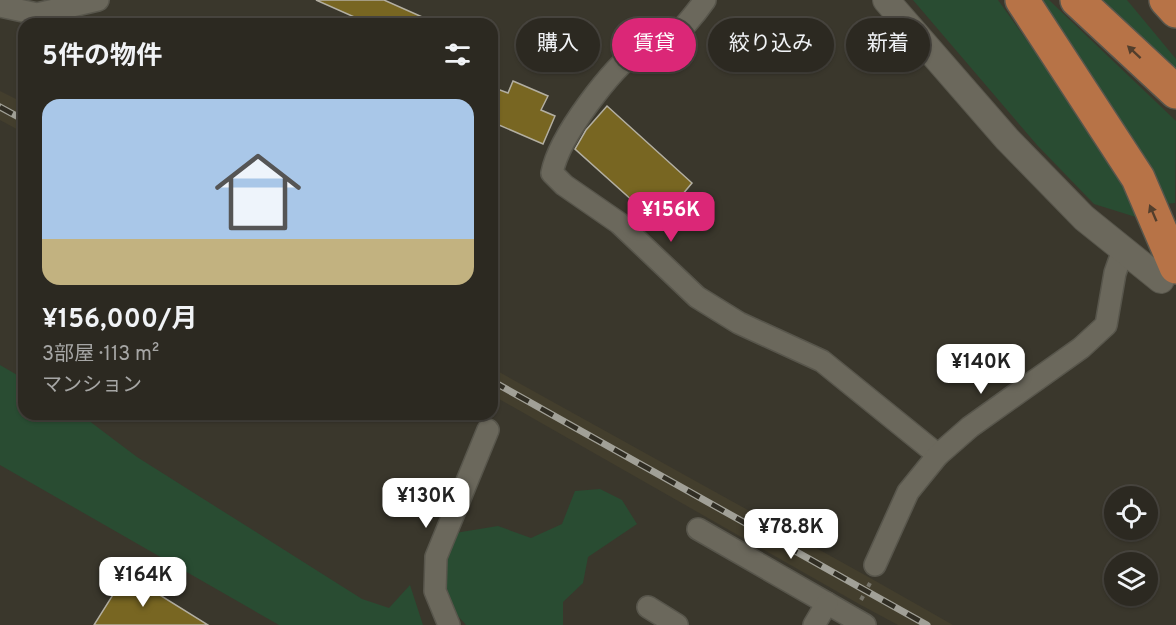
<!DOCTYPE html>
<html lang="ja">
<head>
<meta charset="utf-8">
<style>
  :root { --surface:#2c2921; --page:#38352e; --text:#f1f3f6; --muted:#a6a6a5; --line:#48453f; --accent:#db2777 }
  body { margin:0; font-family:Overpass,"Noto Sans JP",sans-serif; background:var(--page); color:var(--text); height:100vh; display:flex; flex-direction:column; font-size:22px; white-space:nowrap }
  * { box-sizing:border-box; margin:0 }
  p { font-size:20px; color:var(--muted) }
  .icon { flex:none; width:33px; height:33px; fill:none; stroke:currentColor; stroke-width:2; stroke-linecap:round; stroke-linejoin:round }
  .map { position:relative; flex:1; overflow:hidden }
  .drawer { position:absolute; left:18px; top:18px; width:480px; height:402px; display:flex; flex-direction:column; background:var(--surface); border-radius:18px; box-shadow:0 2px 4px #0004,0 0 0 2px var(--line) }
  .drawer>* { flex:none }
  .guide { position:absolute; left:516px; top:18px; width:570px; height:54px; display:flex; gap:12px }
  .tools { position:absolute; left:1104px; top:486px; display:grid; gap:12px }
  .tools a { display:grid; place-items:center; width:54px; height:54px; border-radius:50%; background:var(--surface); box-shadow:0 2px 4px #0004,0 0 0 2px var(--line); font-size:30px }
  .price { position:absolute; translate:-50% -51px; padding:0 14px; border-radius:12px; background:#fff; color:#222; font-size:20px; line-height:39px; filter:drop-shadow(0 2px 3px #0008) }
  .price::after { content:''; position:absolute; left:50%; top:36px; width:18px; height:14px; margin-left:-9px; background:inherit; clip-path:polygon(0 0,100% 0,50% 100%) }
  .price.on { background:var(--accent); color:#fff }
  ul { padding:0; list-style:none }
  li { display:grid; align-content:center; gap:12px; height:318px; padding:0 24px }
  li+li { border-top:2px solid var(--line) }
  li span { display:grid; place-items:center; height:186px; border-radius:18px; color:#555 }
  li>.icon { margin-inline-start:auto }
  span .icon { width:108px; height:108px; fill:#fffc; stroke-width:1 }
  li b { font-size:26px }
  h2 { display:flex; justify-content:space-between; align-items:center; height:72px; padding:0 24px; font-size:26px }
  .pill { padding:0 21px; border-radius:27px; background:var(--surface); box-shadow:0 2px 4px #0004,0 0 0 2px var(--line); font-size:21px; line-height:54px }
  .pill.on { background:var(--accent); color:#fff }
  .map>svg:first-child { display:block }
  .built { fill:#433e2d }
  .green { fill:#294c32 }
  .building { fill:#786622; stroke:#b3afa2; stroke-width:1.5 }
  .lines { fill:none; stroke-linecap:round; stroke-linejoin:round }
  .minor-casing { stroke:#58564c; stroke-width:24 }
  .tertiary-casing { stroke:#58564c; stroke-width:28 }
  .motorway-casing { stroke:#58564c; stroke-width:36 }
  .path { stroke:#77756b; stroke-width:4; stroke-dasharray:4.5 3; stroke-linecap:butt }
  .minor { stroke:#6b685c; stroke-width:21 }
  .tertiary { stroke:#6b685c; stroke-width:26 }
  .motorway { stroke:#b77347; stroke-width:33 }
  .rail-casing { stroke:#a1a097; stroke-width:7 }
  .rail { stroke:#302d23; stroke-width:4.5; stroke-dasharray:14; stroke-linecap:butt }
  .oneway { fill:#523e2c }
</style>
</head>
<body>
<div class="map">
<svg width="1176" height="625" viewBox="0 0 1176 625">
  <rect width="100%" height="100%" fill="#3a372c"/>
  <!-- built -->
  <g class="built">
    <polygon points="0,91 24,103 24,133 0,120"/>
    <polygon points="492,368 872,579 953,625 898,625 859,604 492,395"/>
  </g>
  <!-- green -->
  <g class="green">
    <polygon points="913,0 998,0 1099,142 1139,218 1094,204 1037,145"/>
    <polygon points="1031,0 1049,0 1176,121 1175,203 1165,204"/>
    <polygon points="1093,0 1127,0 1176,59 1176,78"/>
    <polygon points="0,365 24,379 24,414 80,414 137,457 362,599 389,608 410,585 423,625 279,625 0,465"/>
    <path d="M600,489l22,11 15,24 -49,33 -5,26 -20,19v23h-97c-3,-4 -9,-9 -12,-14 -11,-21 -11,-58 1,-78l43,-7 33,12 31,-14 13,-33z"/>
  </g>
  <!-- building -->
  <g class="building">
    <polygon points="316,0 384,0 438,24 370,24"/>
    <polygon points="513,81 548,96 541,110 555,116 543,144 492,122 492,87 508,93"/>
    <polygon points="607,106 692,183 672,207 668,204 654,220 575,149 586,130"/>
    <polygon points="126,574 208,625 94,625"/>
  </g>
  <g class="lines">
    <!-- minor casing -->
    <g class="minor-casing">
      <g id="minor">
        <path d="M705,0c-7,10 -27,36 -37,40 -9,3 -19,2 -27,7 -30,22 -82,89 -89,126l12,12 55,38 78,74 42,26 83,38 116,94"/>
        <polyline points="0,6 37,14 98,0"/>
        <polyline points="698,529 865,625"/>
        <polyline points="875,565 908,492 938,455 970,427 1081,348 1106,325 1115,273 1123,250"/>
        <polyline points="648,607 677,625"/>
        <polyline points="449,625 435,591 436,557 488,430"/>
        <polyline points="814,625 827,603"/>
      </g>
    </g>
    <!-- tertiary casing -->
    <g class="tertiary-casing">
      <polyline id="tertiary" points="886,0 1007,139 1084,218 1161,280"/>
    </g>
    <!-- motorway casing -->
    <g class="motorway-casing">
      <g id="motorway">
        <polyline points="1022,0 1138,178 1176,267"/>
        <polyline points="1077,0 1176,92"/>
        <polyline points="1166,0 1176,11"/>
      </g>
    </g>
    <!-- path -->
    <polyline class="path" points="861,600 870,583"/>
    <!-- minor -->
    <use href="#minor" class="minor"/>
    <!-- tertiary -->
    <use href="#tertiary" class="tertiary"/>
    <!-- motorway -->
    <use href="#motorway" class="motorway"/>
    <!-- rail casing -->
    <g class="rail-casing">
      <g id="rail">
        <polyline points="0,107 24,120"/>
        <polyline points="492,381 927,625"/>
      </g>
    </g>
    <!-- rail -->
    <use href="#rail" class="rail"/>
  </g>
  <!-- one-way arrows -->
  <defs><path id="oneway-solid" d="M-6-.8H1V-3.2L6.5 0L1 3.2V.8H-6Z" transform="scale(1.5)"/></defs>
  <g class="oneway">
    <use href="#oneway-solid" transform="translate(1134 52) rotate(-137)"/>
    <use href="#oneway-solid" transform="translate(1153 213) rotate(-113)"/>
  </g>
</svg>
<div class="tools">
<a><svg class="icon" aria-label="locate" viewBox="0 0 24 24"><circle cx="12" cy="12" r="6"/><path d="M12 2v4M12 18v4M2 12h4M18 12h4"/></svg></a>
<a><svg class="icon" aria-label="layers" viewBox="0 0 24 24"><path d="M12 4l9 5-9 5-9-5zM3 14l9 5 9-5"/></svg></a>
</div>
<b class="price on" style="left:671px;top:243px">¥156K</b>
<b class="price" style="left:981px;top:395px">¥140K</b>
<b class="price" style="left:426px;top:529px">¥130K</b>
<b class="price" style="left:791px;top:560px">¥78.8K</b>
<b class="price" style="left:143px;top:608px">¥164K</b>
<div class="guide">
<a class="pill">購入</a>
<a class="pill on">賃貸</a>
<a class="pill">絞り込み</a>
<a class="pill">新着</a>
</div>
<section class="drawer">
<h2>5件の物件<svg class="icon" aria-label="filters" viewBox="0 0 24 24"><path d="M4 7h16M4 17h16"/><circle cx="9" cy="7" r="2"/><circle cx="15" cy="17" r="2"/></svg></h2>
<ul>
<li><span style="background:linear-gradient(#a9c7e8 75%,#c2b280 0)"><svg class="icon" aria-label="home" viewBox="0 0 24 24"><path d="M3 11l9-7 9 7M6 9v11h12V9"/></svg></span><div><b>¥156,000/月</b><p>3部屋 · 113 m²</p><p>マンション</p></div></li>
</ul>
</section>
</div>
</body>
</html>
